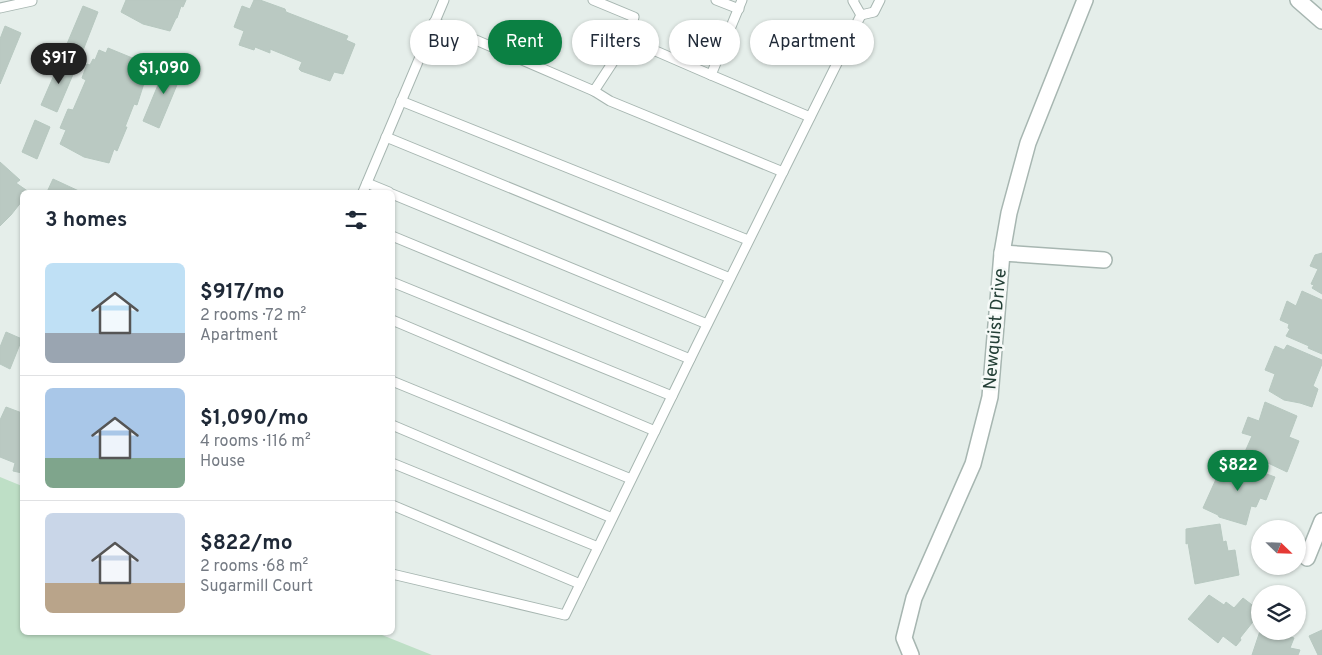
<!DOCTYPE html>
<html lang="en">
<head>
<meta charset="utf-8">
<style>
  :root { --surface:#fff; --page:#f2f2f3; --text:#1f2937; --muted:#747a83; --line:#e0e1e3; --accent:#0b8043 }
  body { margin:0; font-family:Overpass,sans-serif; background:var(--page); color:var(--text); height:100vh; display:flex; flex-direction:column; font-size:19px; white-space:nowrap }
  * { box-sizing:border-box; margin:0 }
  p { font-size:16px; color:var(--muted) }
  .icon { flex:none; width:28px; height:28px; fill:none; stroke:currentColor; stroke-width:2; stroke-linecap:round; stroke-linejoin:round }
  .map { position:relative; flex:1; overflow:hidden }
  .side { position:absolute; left:20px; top:190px; width:375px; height:445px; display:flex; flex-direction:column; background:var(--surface); border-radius:8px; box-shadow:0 1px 4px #0004 }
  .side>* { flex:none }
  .top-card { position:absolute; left:410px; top:20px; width:475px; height:45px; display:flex; gap:10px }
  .needle { width:32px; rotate:113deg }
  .controls { position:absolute; left:1251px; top:520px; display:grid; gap:10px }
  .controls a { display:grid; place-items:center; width:55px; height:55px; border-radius:50%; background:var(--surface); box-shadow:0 1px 4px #0004; font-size:25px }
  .price { position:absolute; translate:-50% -42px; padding:0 11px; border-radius:18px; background:var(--accent); color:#fff; font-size:16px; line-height:32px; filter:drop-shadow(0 1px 2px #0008) }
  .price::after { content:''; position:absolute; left:50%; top:30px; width:15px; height:11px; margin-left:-8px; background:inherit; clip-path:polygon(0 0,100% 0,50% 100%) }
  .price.selected { background:#222; color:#fff }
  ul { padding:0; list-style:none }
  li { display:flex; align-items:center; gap:15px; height:125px; padding:0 25px }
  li+li { border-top:1px solid var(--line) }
  li span { display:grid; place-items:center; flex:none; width:140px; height:100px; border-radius:8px; color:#555 }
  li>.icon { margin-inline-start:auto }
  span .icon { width:60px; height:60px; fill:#fffc; stroke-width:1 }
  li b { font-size:21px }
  h2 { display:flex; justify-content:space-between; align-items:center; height:60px; padding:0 25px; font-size:21px }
  .chip { padding:0 18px; border-radius:22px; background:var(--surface); box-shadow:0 1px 4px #0004; font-size:18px; line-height:45px }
  .chip.selected { background:var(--accent); color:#fff }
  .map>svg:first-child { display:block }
  .green { fill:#bedfc6 }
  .building { fill:#bac9c2; stroke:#b7c8c0 }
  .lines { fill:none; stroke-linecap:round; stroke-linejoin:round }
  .service-casing { stroke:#a7b6b1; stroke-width:11 }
  .minor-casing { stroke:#a7b6b1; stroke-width:18 }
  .service { stroke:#fff; stroke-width:9 }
  .minor { stroke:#fff; stroke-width:15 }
  .labels { text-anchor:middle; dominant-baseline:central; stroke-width:5; stroke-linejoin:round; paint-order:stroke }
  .street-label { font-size:18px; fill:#244037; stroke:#f6faf8 }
</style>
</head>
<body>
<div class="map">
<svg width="1322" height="655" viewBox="0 0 1322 655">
  <rect width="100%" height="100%" fill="#e5eeea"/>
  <!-- green -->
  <polygon class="green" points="0,477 22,486 22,632 377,633 432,655 0,655"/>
  <!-- building -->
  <g class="building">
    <polygon points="126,0 186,0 183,7 181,6 177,18 176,18 170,31 143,24 121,12"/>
    <polygon points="254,0 260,0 285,9 286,12 348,36 346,40 355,44 343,74 334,72 330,81 301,71 299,69 302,62 270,49 270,53 255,47 254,50 239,45 244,31 234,27 242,6 250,9"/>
    <polygon points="83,6 98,12 80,58 64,51"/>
    <polygon points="5,26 21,33 0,84 0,39"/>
    <polygon points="108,48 147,64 144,75 146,77 137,105 134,104 125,127 127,127 117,151 114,149 109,163 84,157 60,144 66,130 60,128 68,109 73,110 86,80 82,78 87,64 90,65 93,59 95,60 99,50 106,53"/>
    <polygon points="61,59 77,65 57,112 41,105"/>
    <polygon points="168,61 184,68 159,128 143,121"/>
    <polygon points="35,120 50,127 37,159 22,152"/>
    <polygon points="0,162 20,180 16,183 29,192 22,192 22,201 11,215 0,226"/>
    <polygon points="53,179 81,192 47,192"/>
    <polygon points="1322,253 1322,294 1312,288 1314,285 1311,284 1318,269 1310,266 1315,255"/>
    <polygon points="1302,291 1322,300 1322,354 1308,348 1309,346 1286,336 1290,329 1288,328 1289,324 1280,320 1287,301 1296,306"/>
    <polygon points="6,332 22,339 10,369 0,364 0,347"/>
    <polygon points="1287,345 1322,360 1322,364 1313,386 1318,389 1312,407 1300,403 1284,400 1269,391 1275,374 1265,370 1275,346 1284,350"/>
    <polygon points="1265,402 1297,416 1289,437 1299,441 1287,472 1268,463 1267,465 1244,454 1252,436 1242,433 1248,417 1259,421"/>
    <polygon points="6,407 22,413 22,473 13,471 15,463 0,457 0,420"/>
    <polygon points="1225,461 1249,471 1250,468 1275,477 1266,500 1260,498 1256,507 1251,506 1246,525 1219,517 1218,515 1203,508 1217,477 1219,475"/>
    <polygon points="1220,524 1223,542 1226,541 1228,551 1235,550 1239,575 1195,584 1188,543 1186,544 1186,529"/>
    <polygon points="1209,595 1224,605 1226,602 1234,608 1243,598 1260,611 1260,613 1240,638 1241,640 1236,646 1223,636 1218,643 1188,619"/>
    <polygon points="1322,630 1322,655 1318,655 1309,636"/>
    <polygon points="1260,631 1287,631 1289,632 1288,636 1294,638 1290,648 1300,650 1298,655 1252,655"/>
  </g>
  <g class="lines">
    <!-- service casing -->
    <g class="service-casing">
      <g id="service">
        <polyline points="593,0 634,17 628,39 711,75"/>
        <polyline points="716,0 739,9"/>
        <polyline points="742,0 711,75 810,117"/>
        <polyline points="854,0 853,1 861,15 874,12 880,0"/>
        <polyline points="0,8 32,1"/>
        <polyline points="434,22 594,91 628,39"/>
        <polyline points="594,91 610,101 783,172"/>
        <polyline points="401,101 748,240"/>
        <polyline points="386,137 730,278"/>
        <polyline points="367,183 389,192"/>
        <polyline points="363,192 444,0"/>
        <polyline points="392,194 707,324"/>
        <polyline points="392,236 690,359"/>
        <polyline points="392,282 672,396"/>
        <polyline points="392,320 655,431"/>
        <polyline points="392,381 631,479"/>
        <polyline points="392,425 612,518"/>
        <polyline points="392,463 598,547"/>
        <polyline points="392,505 580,584"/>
        <polyline points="392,574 565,615 697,345 861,15"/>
      </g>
    </g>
    <!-- minor casing -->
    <g class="minor-casing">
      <g id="minor">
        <polyline points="1298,0 1322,21"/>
        <polyline points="1002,253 1104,260"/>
        <polyline points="1307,558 1322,521"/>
        <polyline points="911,655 904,638 914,598 973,464 990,397 1002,253 1009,213 1028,143 1085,0"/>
      </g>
    </g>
    <!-- service -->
    <use href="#service" class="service"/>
    <!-- minor -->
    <use href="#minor" class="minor"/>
  </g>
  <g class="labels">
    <!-- street labels -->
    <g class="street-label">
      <text transform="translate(996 329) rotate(-85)">Newquist Drive</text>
    </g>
  </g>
</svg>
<div class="controls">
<a><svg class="needle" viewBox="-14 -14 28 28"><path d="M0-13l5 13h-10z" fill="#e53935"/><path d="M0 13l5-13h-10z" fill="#747a83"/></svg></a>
<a><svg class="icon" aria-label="layers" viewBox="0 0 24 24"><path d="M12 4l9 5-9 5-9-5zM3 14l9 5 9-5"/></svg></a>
</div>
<b class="price selected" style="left:59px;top:85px">$917</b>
<b class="price" style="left:164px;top:95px">$1,090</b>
<b class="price" style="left:1238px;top:492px">$822</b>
<div class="top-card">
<a class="chip">Buy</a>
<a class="chip selected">Rent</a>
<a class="chip">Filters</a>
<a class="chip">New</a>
<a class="chip">Apartment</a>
</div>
<section class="side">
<h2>3 homes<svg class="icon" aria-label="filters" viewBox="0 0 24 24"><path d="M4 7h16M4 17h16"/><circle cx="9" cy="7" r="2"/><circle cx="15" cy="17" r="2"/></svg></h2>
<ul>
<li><span style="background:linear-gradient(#bfe0f5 70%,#9aa5b1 0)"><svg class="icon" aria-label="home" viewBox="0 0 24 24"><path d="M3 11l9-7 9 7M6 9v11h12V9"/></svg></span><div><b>$917/mo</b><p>2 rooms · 72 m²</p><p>Apartment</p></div></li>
<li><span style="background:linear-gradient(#a9c7e8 70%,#7fa58c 0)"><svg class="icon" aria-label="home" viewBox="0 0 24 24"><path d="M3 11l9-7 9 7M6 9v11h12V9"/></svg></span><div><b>$1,090/mo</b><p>4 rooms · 116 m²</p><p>House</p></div></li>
<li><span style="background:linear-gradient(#c9d6e8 70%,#b9a48a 0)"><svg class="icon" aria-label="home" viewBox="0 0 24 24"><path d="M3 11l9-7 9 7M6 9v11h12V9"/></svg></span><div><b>$822/mo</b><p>2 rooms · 68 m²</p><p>Sugarmill Court</p></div></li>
</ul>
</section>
</div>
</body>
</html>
